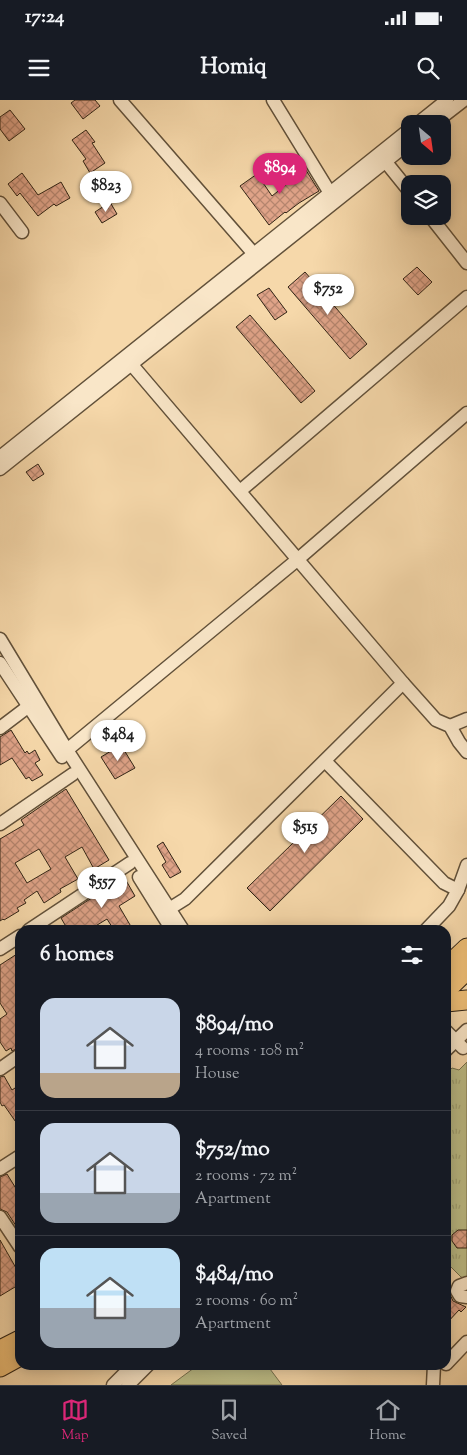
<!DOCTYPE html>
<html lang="en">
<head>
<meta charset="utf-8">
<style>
  :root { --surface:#171b24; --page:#242831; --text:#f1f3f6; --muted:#9ea1a6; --line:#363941; --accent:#db2777 }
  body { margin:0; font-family:"Sorts Mill Goudy",serif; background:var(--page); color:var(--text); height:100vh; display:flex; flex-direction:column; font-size:19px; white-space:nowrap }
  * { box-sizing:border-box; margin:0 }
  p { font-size:16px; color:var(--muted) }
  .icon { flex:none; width:28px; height:28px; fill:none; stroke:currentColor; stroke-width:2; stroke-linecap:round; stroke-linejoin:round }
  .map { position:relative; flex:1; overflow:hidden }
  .details { position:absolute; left:15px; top:825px; width:436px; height:445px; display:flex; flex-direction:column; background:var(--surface); border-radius:15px; box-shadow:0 2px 12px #0003 }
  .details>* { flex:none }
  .needle { width:32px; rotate:151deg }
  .fabs { position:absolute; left:401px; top:15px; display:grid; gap:10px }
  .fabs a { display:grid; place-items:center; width:50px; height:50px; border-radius:10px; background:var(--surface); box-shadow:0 2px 12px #0003; font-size:25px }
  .price { position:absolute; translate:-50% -42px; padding:0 11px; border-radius:18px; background:#fff; color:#222; font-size:16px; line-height:32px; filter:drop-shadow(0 1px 2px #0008) }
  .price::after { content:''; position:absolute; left:50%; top:30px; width:15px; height:11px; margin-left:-8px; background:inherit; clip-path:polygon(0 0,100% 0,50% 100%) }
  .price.current { background:var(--accent); color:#fff }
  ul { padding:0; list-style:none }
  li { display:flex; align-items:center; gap:15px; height:125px; padding:0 25px }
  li+li { border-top:1px solid var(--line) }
  li span { display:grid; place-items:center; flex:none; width:140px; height:100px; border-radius:15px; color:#555 }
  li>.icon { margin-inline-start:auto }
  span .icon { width:60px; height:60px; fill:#fffc; stroke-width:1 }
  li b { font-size:21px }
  h2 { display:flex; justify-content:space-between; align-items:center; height:60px; padding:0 25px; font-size:21px }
  .status { display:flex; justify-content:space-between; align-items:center; height:35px; padding:0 25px; background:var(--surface); direction:ltr }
  .status svg { height:14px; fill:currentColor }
  header { display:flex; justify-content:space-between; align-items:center; height:65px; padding:0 25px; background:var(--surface); font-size:22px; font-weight:700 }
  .dock { display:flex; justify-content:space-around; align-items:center; height:70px; border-top:1px solid var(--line); background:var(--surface); font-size:14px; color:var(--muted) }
  .dock a { display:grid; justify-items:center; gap:2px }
  .dock .current { color:var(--accent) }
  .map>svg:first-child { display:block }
  .grass { fill:url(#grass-tufts); stroke:#77714e }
  .pitch { fill:#bdbe88; stroke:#77714e }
  .building { fill:url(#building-cross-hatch); stroke:#312415; fill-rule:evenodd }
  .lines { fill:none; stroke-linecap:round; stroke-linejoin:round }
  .minor-casing { stroke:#62513a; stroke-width:15 }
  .highway-casing { stroke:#312415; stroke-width:21 }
  .minor { stroke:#f9e6c8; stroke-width:12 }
  .highway { stroke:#ebbc75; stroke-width:19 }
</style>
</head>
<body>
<div class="status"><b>17:24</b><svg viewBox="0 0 49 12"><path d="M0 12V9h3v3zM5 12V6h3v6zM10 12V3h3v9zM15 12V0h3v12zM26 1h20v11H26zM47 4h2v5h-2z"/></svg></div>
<header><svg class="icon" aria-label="menu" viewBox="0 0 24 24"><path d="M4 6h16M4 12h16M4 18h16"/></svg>Homiq<svg class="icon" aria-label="search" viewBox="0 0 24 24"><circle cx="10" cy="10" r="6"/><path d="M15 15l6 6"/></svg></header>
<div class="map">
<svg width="467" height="1285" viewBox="0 0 467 1285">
  <defs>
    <pattern id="grass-tufts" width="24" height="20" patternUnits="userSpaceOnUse" patternTransform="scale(1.25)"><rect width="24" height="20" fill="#bdbe88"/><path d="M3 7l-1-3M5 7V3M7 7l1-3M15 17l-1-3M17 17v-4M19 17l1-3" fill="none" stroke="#a3a374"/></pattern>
    <pattern id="building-cross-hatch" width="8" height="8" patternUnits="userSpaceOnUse" patternTransform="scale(1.25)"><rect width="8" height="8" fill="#dfa388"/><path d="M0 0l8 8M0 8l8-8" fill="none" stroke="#b5856e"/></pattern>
  </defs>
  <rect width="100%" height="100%" fill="#f6d8aa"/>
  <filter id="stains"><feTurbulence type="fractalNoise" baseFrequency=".004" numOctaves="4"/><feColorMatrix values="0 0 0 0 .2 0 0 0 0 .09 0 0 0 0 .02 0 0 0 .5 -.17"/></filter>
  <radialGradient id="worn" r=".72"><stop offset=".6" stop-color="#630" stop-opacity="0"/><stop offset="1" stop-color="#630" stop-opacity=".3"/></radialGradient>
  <!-- grass -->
  <polygon class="grass" points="467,962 467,1179 461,1177 446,1162 446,974 452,968 459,970"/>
  <!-- pitch -->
  <polygon class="pitch" points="198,1265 267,1265 282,1285 171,1285"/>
  <!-- building -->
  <g class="building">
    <polygon points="75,0 95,0 100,6 83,19 71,3"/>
    <polygon points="10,10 25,29 9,41 0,29 0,17"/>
    <polygon points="86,30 95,42 92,43 105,63 90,73 83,61 86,59 72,40"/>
    <polygon points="304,67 319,91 299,103 286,113 285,112 269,125 240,86 257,74 272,96 288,83 286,80"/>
    <polygon points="22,73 38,95 61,82 70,98 56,106 54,104 38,116 20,93 17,96 8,84"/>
    <polygon points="110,102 117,114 102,123 95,112"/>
    <polygon points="417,167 432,182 418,195 403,179"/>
    <polygon points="305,172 367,244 350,259 288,187"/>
    <polygon points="269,188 287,212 275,220 257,195"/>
    <polygon points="250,215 315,291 301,303 236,227"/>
    <polygon points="38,364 44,374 33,381 26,372"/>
    <polygon points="11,630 25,653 27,651 29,654 35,650 40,660 35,663 43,675 32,681 29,677 26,679 12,658 0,665 0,637"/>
    <polygon points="121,645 135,668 115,679 101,657"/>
    <path d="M66,689l43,71 -15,9 -12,-22 -17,10 13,22 -18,10 1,3 -17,11 -7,-12 -13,9 2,3 -9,5 2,3 -15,9 -1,-1 -3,2v-82l24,-14 -3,-5zM39,749l12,20 -24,14 -12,-20z"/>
    <polygon points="341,696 363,719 270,811 247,788"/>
    <polygon points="163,742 181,772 170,778 162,765 166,762 157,746"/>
    <polygon points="124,777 135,796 119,806 133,830 114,830 107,819 89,830 68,830 61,818"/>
    <polygon points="20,852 20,907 17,909 20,914 20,947 12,951 11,948 6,951 0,942 0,919 7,914 0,903 0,865"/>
    <polygon points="4,976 12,990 15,988 20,998 20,1028 4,1005 2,1006 0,1002 0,977"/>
    <polygon points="7,1074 20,1095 20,1132 7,1112 0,1109 0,1077"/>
    <polygon points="458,1130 467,1130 467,1148 457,1148 452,1141 452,1135"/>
    <polygon points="0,1140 20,1175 20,1184 0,1196"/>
    <polygon points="446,1185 449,1188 449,1192 453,1201 466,1207 461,1212 459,1210 446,1224"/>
  </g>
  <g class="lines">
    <!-- minor casing -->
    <g class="minor-casing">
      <g id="minor">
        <polyline points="120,0 254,154"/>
        <polyline points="273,0 330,93"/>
        <polyline points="417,24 447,0"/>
        <polyline points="433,24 464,0"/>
        <polyline points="385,61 410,92"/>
        <polyline points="0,103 22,132"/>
        <polyline points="430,116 467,163"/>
        <polyline points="132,265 403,583 436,620 450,626 459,642 467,652"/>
        <polyline points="0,357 410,29"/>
        <polyline points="0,369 410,42"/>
        <polyline points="240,391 467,197"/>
        <polyline points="0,539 67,650 183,830"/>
        <polyline points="0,563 62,657"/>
        <polyline points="450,626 467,619"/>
        <polyline points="0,628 29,606"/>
        <polyline points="67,650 297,460 467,313"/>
        <polyline points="325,661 444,783 458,790"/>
        <polyline points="0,724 73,674"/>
        <polyline points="139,777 172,830"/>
        <polyline points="169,809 185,799 403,583"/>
        <polyline points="29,830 130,763"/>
        <polyline points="426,830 449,806 458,790 467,765"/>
        <polyline points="0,849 20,836"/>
        <polyline points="446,931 463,948"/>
        <polyline points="446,950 467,930"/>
        <polyline points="0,969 20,955"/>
        <polyline points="0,1069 20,1056"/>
        <polyline points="0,1117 20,1147"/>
        <polyline points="467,1183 459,1186 457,1191 460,1196 467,1197"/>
        <polyline points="446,1264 467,1242"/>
        <polyline points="113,1285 133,1265"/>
        <polyline points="128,1285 148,1265"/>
        <polyline points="433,1285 434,1265"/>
      </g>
    </g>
    <!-- highway casing -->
    <g class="highway-casing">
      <g id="highway">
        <polyline points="446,868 467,848"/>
        <polyline points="446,890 467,870"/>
        <polyline points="446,902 467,900"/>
        <polyline points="0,1250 20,1240"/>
        <polyline points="0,1267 20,1256"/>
      </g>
    </g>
    <!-- minor -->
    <use href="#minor" class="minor"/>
    <!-- highway -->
    <use href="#highway" class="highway"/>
  </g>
  <rect width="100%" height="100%" filter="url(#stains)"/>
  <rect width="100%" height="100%" fill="url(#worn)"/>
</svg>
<div class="fabs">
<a><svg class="needle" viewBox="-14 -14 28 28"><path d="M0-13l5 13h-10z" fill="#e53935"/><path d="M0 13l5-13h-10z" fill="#9ea1a6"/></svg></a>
<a><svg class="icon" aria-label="layers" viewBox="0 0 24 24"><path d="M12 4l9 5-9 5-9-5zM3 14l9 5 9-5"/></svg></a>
</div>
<b class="price current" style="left:280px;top:95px">$894</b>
<b class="price" style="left:106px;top:113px">$823</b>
<b class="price" style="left:328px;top:216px">$752</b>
<b class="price" style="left:118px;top:662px">$484</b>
<b class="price" style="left:305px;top:754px">$515</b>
<b class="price" style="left:102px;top:809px">$557</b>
<section class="details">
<h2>6 homes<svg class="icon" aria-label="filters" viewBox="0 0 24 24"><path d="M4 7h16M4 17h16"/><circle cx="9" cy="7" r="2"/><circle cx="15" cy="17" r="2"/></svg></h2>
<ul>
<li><span style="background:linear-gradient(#c9d6e8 75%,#b9a48a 0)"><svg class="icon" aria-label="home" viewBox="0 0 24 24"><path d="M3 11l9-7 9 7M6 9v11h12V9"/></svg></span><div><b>$894/mo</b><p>4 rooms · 108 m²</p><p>House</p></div></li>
<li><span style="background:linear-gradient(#c9d6e8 70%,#9aa5b1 0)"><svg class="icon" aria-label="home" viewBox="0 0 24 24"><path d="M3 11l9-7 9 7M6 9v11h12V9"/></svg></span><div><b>$752/mo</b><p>2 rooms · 72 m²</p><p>Apartment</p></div></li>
<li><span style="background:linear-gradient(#bfe0f5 60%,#9aa5b1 0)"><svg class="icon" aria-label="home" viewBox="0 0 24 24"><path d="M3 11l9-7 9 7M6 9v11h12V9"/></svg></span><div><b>$484/mo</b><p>2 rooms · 60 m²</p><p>Apartment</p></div></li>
</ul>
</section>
</div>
<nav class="dock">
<a class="current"><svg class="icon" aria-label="map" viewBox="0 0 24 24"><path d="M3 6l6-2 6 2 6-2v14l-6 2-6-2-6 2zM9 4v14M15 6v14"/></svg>Map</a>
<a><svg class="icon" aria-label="saved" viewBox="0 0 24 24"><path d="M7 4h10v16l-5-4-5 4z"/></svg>Saved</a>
<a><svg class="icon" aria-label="home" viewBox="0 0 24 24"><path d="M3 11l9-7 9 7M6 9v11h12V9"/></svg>Home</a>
</nav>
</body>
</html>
